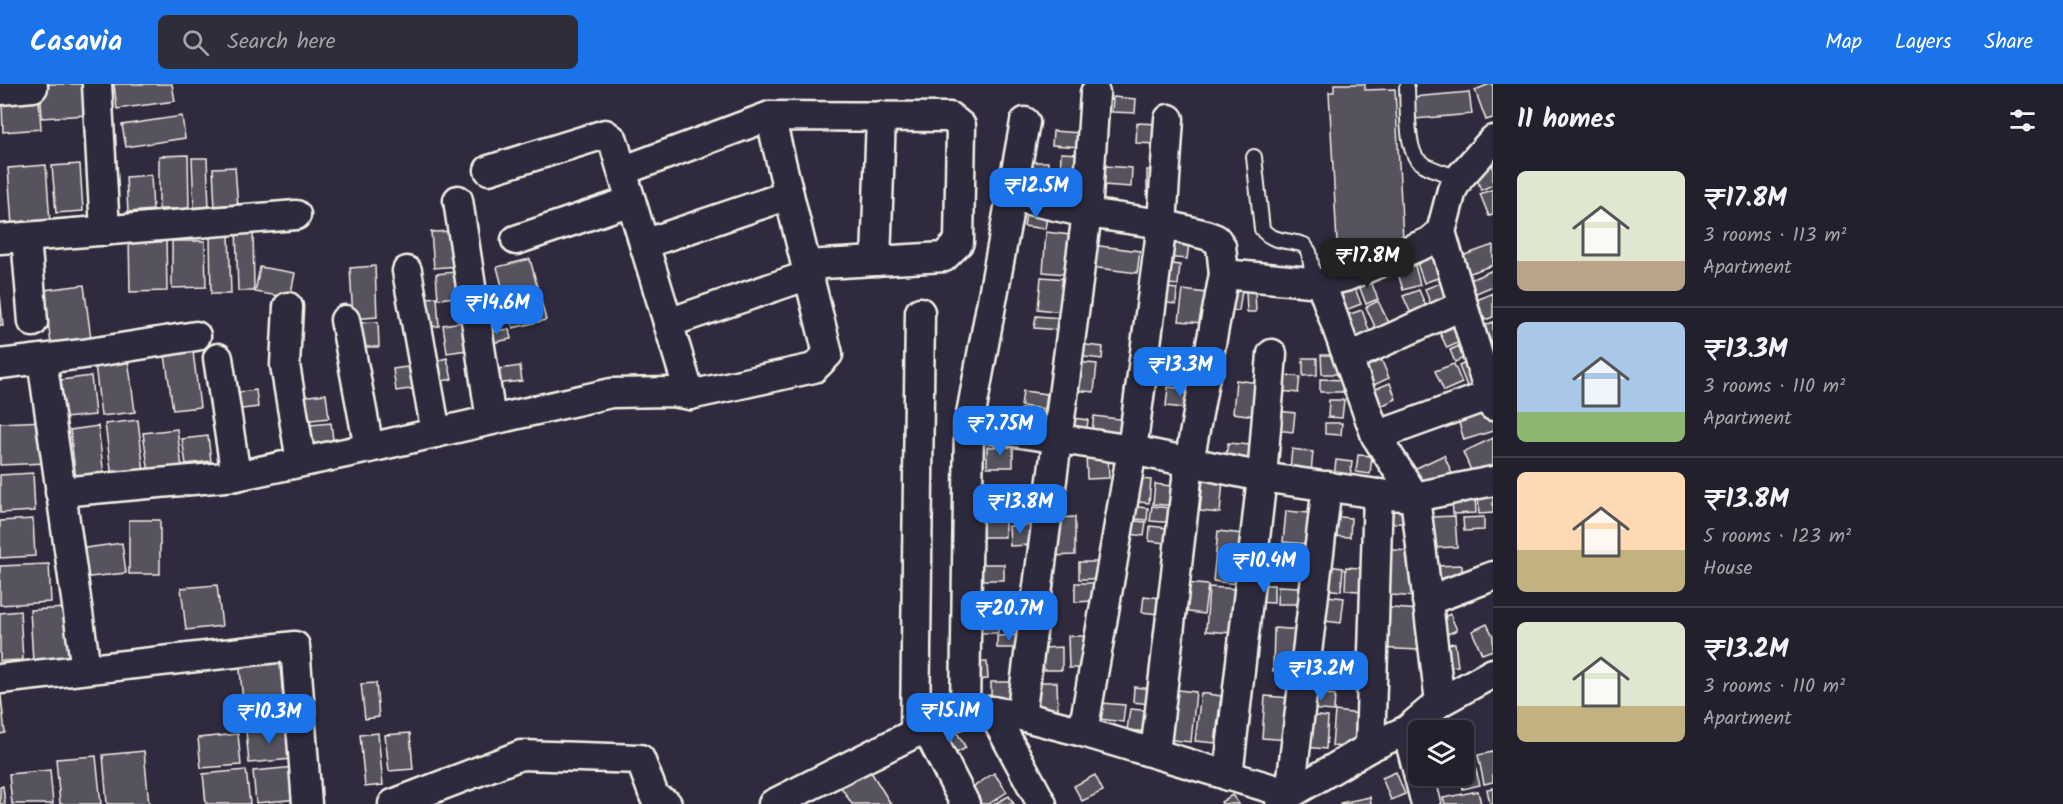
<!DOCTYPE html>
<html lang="en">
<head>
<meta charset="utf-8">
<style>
  :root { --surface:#23202e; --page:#2f2d3a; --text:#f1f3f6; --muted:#a3a3aa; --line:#403e4a; --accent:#1a73e8 }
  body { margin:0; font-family:Kalam,sans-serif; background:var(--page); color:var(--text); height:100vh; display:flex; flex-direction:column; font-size:22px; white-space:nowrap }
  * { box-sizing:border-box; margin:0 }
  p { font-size:20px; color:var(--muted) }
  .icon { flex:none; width:33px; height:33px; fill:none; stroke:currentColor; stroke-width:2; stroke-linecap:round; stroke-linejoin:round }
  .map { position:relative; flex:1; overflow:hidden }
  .drawer { display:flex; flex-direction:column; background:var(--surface); width:570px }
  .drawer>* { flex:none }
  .tools { position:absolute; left:1408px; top:636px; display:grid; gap:12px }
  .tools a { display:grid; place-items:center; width:66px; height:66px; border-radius:9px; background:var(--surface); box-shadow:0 3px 9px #0003,0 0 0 2px var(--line); font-size:30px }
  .price { position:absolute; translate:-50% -51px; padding:0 14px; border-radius:12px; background:var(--accent); color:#fff; font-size:20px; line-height:39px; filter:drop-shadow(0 2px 3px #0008) }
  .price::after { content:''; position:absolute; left:50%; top:36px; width:18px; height:14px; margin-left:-9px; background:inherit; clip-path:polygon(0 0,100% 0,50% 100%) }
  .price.selected { background:#222; color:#fff }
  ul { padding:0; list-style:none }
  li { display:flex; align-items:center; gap:18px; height:150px; padding:0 24px }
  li+li { border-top:2px solid var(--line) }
  li span { display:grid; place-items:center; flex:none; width:168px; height:120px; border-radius:9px; color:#555 }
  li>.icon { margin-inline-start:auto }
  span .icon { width:72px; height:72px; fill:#fffc; stroke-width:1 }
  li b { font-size:26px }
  h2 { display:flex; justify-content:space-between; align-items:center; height:72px; padding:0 24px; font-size:26px }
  header { display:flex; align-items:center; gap:36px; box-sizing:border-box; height:84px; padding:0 30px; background:var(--accent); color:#fff }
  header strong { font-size:28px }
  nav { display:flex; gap:33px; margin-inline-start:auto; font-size:21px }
  .search { width:420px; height:54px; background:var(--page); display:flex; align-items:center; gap:15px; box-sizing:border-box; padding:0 21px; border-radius:9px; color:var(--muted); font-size:22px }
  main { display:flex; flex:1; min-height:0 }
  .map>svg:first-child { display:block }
  .building { fill:#56525f; stroke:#f4f1e8; stroke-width:1.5 }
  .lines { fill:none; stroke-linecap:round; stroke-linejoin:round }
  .service-casing { stroke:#f4f1e8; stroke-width:18 }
  .minor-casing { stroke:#f4f1e8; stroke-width:33 }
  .service { stroke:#2f2a3d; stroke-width:14 }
  .minor { stroke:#2f2a3d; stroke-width:28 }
</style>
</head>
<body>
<header>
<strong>Casavia</strong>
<div class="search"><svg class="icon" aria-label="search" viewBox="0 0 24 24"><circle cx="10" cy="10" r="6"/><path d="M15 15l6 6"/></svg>Search here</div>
<nav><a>Map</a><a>Layers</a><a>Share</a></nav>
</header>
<main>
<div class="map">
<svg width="1493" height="720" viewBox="0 0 1493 720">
  <rect width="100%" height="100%" fill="#2f2a3d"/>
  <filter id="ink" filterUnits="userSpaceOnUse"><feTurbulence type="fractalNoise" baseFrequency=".0167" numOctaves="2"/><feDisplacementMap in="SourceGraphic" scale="12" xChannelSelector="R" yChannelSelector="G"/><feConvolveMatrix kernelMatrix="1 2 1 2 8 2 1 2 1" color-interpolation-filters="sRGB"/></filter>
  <g filter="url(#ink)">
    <!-- building -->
    <g class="building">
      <polygon points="40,0 84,0 87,31 42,34"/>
      <polygon points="114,0 172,0 175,17 117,25"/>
      <polygon points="1334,0 1365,0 1365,6 1395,5 1403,155 1337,159 1329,8 1334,8"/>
      <polygon points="1490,0 1493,0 1493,34 1486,36 1475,6"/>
      <polygon points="1469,8 1472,30 1415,35 1413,13"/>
      <polygon points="1113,13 1136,15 1135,29 1112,28"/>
      <polygon points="39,16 41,45 3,48 2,19"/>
      <polygon points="182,32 185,54 126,63 122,41"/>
      <polygon points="1137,39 1159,40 1157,60 1136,59"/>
      <polygon points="1053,47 1081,49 1080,63 1052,61"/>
      <polygon points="1061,69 1080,70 1079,97 1060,96"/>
      <polygon points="188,71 189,125 159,125 159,72"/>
      <polygon points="192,74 207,74 209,124 194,124"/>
      <polygon points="1033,78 1048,78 1048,91 1032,91"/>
      <polygon points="80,80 83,127 56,129 52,82"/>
      <polygon points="46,81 50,139 12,142 8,84"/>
      <polygon points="1493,81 1493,101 1481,106 1474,88"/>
      <polygon points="1105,82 1132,84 1131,103 1103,101"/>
      <polygon points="235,83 238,123 215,125 213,84"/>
      <rect x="1147" y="86" width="13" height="28"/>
      <polygon points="151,91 153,126 128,128 126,93"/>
      <polygon points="1493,105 1493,131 1489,132 1480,110"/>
      <polygon points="1027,124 1048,128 1045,145 1024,142"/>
      <polygon points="253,142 254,207 238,207 236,143"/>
      <polygon points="456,147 458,182 434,184 431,148"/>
      <polygon points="1046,148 1070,151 1066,190 1043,188"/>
      <polygon points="210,151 229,151 231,210 211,210"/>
      <polygon points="129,153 166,153 167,207 130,208"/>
      <polygon points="1165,156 1189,159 1187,175 1163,173"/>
      <polygon points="172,157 205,157 206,203 172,204"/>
      <polygon points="1092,161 1140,167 1137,189 1090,183"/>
      <polygon points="1493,161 1493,181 1465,191 1459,173"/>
      <polygon points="1433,166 1443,192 1424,199 1415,173"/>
      <polygon points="530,175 546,236 513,244 497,183"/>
      <polygon points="1414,178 1420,201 1403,206 1396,183"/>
      <polygon points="1164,179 1180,181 1178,201 1161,199"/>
      <polygon points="375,182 377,233 353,235 350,184"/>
      <polygon points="260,183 295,189 290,214 255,208"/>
      <polygon points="1493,186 1493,202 1474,210 1468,197"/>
      <polygon points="455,188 457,213 438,215 436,190"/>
      <polygon points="1368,190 1378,215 1366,220 1356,194"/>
      <polygon points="1041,193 1067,195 1063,228 1038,225"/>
      <polygon points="1352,196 1361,220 1343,227 1334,202"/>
      <polygon points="1446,197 1451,212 1430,219 1425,205"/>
      <polygon points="84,201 91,255 51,260 44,206"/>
      <polygon points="1159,203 1177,205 1176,220 1157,218"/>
      <polygon points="1229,205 1242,206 1239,227 1226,226"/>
      <polygon points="1183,206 1206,209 1202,239 1179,237"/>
      <polygon points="1419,206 1427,225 1412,232 1403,212"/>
      <polygon points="1246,207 1255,207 1256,228 1247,228"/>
      <polygon points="1493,209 1493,233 1485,236 1477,216"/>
      <polygon points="0,211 3,242 0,242"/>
      <polygon points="437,213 439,242 420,244 417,215"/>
      <polygon points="1378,217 1391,243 1378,249 1366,223"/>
      <polygon points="504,224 507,239 479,244 477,229"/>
      <polygon points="1362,226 1372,255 1352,262 1341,233"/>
      <polygon points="1036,232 1061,234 1060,246 1034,244"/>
      <polygon points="378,238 379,263 357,263 356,239"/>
      <polygon points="462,238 467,266 447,269 443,241"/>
      <polygon points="1493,238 1493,262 1484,242"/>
      <polygon points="1460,240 1467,255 1447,264 1440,249"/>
      <polygon points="509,245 511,255 486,260 484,249"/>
      <polygon points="1466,259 1471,271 1455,278 1450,266"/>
      <polygon points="192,260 200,323 173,326 164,264"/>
      <polygon points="1078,260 1103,263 1102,275 1076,272"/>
      <polygon points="127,267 135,328 101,332 94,271"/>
      <polygon points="1175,269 1196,271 1195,288 1174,286"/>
      <polygon points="1379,270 1389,294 1372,302 1361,277"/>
      <polygon points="1321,271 1340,271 1340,290 1322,290"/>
      <polygon points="447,274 452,295 433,299 428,279"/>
      <polygon points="1303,274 1317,274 1317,291 1303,292"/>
      <polygon points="1472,276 1484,301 1469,307 1459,282"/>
      <polygon points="1077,278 1097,280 1094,308 1073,306"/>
      <polygon points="1454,280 1462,299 1444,307 1435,287"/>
      <polygon points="414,282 417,304 396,307 393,285"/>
      <polygon points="520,282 522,297 494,300 492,286"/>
      <polygon points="1274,290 1300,293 1298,309 1272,306"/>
      <polygon points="91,292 95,331 65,334 61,296"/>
      <polygon points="1320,295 1344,296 1343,308 1320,308"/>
      <polygon points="1236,296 1266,300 1262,333 1233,329"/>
      <polygon points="1390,299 1396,315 1381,322 1373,306"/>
      <polygon points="1168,303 1195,306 1193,325 1166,322"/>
      <polygon points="256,306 258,323 234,326 232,309"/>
      <polygon points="1023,307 1047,310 1045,325 1021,322"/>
      <polygon points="326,310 329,334 302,337 299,313"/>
      <polygon points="1329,316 1344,316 1342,334 1328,333"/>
      <polygon points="1487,319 1493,337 1493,347 1464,356 1456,329"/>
      <polygon points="1021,325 1044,328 1042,344 1020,342"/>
      <polygon points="1270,326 1295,329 1293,348 1268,345"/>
      <polygon points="1094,332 1134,337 1131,356 1091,352"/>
      <polygon points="1065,333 1088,336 1086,351 1063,348"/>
      <polygon points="138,336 144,389 112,393 105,340"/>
      <polygon points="45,337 47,379 0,381 0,339"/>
      <polygon points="331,339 334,364 304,368 300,342"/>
      <polygon points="1325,339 1342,339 1341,351 1325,350"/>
      <polygon points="98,342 104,392 76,395 70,346"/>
      <polygon points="177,345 182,384 149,389 143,349"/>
      <polygon points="208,352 211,377 186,380 182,355"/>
      <polygon points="1493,354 1493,382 1473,391 1463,368"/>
      <polygon points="1228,359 1261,362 1258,383 1225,379"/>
      <polygon points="1013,362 1013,383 987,383 987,363"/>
      <polygon points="1292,365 1313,368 1311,388 1290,385"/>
      <polygon points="1086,369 1108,369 1109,394 1087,395"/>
      <polygon points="1358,371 1372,372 1370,390 1356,388"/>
      <polygon points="1444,371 1453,392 1418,407 1410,387"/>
      <polygon points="1336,376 1352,378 1350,394 1334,393"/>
      <polygon points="33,389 35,427 0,429 0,391"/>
      <polygon points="1129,394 1151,396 1149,419 1127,417"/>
      <polygon points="1203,395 1223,397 1220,429 1200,427"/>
      <polygon points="1155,400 1179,403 1176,422 1153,420"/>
      <polygon points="1493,410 1493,429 1479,430 1478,411"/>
      <polygon points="1475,411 1476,429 1453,430 1452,412"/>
      <polygon points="1410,421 1410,439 1380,439 1380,422"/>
      <polygon points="1127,422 1148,424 1147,436 1126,434"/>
      <polygon points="1152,422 1177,425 1176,439 1150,437"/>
      <rect x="979" y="425" width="26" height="28"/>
      <polygon points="1286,427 1309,429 1307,460 1283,458"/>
      <polygon points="1329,432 1351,434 1350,453 1327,452"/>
      <polygon points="1455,432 1457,463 1432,464 1431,433"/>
      <polygon points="1075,433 1075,471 1051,472 1051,434"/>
      <polygon points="1484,433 1484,446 1464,447 1463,434"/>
      <polygon points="33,435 35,472 0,474 0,437"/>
      <rect x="129" y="436" width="31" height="54"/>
      <polygon points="1123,436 1146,438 1144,452 1122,449"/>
      <polygon points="1031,441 1031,461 1010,462 1009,442"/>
      <polygon points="1150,442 1176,445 1174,460 1149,457"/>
      <polygon points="1218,447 1243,450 1237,500 1213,497"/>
      <polygon points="122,459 126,489 81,494 78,465"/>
      <polygon points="1382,465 1421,468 1417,513 1378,510"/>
      <rect x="1079" y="478" width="20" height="17"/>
      <polygon points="49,480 51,518 0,521 0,482"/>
      <rect x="980" y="480" width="24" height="16"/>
      <polygon points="1462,481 1462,501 1435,501 1435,482"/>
      <polygon points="1327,482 1343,484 1341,507 1325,505"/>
      <polygon points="1346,483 1373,485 1371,508 1345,506"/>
      <polygon points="1075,499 1093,499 1093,517 1075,518"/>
      <polygon points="1184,499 1208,501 1204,530 1181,527"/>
      <polygon points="217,501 222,542 186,546 181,504"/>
      <polygon points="1255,501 1274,501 1274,519 1254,518"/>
      <polygon points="1278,502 1299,503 1299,520 1277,520"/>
      <polygon points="1209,503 1237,505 1233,549 1206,547"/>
      <polygon points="1319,511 1344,514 1341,539 1317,536"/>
      <polygon points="1144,512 1168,515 1166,531 1142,528"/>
      <polygon points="1377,523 1421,526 1419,566 1375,564"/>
      <polygon points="67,524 70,575 33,578 30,526"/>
      <polygon points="20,527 23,576 0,577 0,529"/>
      <polygon points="1450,530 1457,546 1443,552 1436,537"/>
      <polygon points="971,536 998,536 998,549 972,549"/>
      <polygon points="1487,540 1493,552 1493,566 1482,570 1472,547"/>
      <polygon points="1274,544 1303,546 1299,588 1273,587"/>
      <polygon points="1020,551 1020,564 997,564 997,552"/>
      <polygon points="1068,552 1085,552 1085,584 1069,584"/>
      <polygon points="1455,559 1458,582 1443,583 1440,561"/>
      <polygon points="1062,563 1062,586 1043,586 1043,564"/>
      <polygon points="279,571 285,636 245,640 239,574"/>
      <polygon points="972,578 987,578 988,595 973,596"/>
      <rect x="991" y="598" width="26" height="20"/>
      <polygon points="1033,598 1057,598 1058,630 1033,630"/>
      <polygon points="376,599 379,633 365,635 361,600"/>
      <polygon points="0,603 5,649 0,650"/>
      <polygon points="1134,603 1161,606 1159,621 1133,618"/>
      <polygon points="1169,605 1196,608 1191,658 1164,655"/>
      <polygon points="1309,608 1335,611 1334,627 1308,625"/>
      <polygon points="1201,609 1221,612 1215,659 1195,657"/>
      <polygon points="1265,612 1291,614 1288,656 1262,654"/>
      <polygon points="1101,619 1125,621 1123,638 1100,635"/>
      <polygon points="1130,625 1154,627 1151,648 1127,646"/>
      <polygon points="1335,627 1360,630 1357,664 1332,662"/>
      <polygon points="1307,631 1328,633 1326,665 1304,663"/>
      <polygon points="289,643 292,675 249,679 246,647"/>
      <polygon points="955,645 966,664 945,675 934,656"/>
      <polygon points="378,649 383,701 365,703 360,651"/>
      <polygon points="410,649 413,685 389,687 385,651"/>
      <polygon points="238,650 241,681 201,684 198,654"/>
      <polygon points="144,667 149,720 107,720 103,671"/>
      <polygon points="1493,668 1493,698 1484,700 1478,671"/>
      <polygon points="96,672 101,720 60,720 56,675"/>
      <polygon points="1474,679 1480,701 1463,705 1460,692 1464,692 1464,681"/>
      <polygon points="866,680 891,720 852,720 837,697"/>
      <polygon points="295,683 299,715 256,719 253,687"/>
      <polygon points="50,686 53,720 12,720 9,690"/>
      <polygon points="246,686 250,720 206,720 203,690"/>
      <polygon points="1396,688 1405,710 1391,716 1382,694"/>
      <polygon points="994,689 1007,708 989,720 970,720 963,710"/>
      <polygon points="1095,691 1103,707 1082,717 1074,702"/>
      <polygon points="3,702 5,720 0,720 0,703"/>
      <polygon points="1493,704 1493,720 1490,720 1487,705"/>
      <polygon points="1478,707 1481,720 1445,720 1443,714"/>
      <polygon points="1232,711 1239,720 1222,720 1221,718"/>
      <polygon points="1009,712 1014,720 994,720"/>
      <polygon points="1370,713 1371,720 1340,720 1340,719"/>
    </g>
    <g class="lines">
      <!-- service casing -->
      <g class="service-casing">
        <g id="service">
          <path d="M1407,4c1,18 -1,62 12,73 11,9 27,12 40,17"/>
          <path d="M1254,73l8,72c9,13 27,11 42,16l5,7 5,30"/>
        </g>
      </g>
      <!-- minor casing -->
      <g class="minor-casing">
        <g id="minor">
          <polyline points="97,0 105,147"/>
          <polyline points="0,6 33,3"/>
          <polyline points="770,32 806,181"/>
          <polyline points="622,87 690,311"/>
          <polyline points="1011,112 1087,129 1162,140 1206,151 1216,155 1221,162 1224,190 1321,199 1345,193 1429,158 1441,148 1452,106 1459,94 1493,56"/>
          <polyline points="458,116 491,336"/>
          <polyline points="1441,148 1493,322"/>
          <polyline points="26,153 33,238"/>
          <polyline points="0,155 296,131"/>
          <polyline points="516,156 631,117"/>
          <polyline points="644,160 789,111"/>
          <polyline points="876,177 881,32"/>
          <polyline points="407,187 436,349"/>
          <polyline points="1321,199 1376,352 1415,413 1440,618"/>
          <polyline points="288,223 285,281 301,377"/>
          <polyline points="345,236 369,364"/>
          <polyline points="668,239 809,191"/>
          <polyline points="218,274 236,392"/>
          <polyline points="1348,274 1463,221"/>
          <polyline points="42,275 86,585"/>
          <polyline points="0,280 83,270 196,252"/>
          <polyline points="969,341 1132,366 1262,393 1378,410 1415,413 1493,397"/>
          <polyline points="1376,352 1493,310"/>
          <polyline points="60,408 236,392 369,364 611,309 671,308 690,311 814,284 828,270 806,181 944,173 959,158 961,42 950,33 770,32 622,87 613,56 605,50 489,86"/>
          <polyline points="1427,517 1493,492"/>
          <polyline points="0,595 295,562 307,720"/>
          <polyline points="992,627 1042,720"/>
          <polyline points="965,628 969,341 1025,38"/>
          <polyline points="1021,632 1087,129 1095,9"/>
          <polyline points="926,643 965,720"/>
          <polyline points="1407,646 1426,720"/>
          <polyline points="1083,648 1132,366 1162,140 1169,35"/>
          <polyline points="915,649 920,228"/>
          <polyline points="1370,663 1378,410"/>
          <polyline points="1155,669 1189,378 1224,190"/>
          <polyline points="1228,692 1262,393 1272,270"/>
          <polyline points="1280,716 1370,663 1407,646 1440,618 1493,589"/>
          <polyline points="393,720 521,671 640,675 655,714 667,720"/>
          <polyline points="773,720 939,637 965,628 992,627 1021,632 1083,648 1290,710 1327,402"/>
        </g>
      </g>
      <!-- service -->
      <use href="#service" class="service"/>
      <!-- minor -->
      <use href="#minor" class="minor"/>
    </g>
  </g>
</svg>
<div class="tools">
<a><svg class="icon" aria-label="layers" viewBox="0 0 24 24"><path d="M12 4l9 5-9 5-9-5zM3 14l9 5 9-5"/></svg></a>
</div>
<b class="price" style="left:1036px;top:135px">₹12.5M</b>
<b class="price selected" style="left:1367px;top:205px">₹17.8M</b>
<b class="price" style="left:497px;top:252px">₹14.6M</b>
<b class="price" style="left:1180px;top:314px">₹13.3M</b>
<b class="price" style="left:1000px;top:373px">₹7.75M</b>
<b class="price" style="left:1020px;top:451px">₹13.8M</b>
<b class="price" style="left:1264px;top:510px">₹10.4M</b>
<b class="price" style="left:1009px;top:558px">₹20.7M</b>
<b class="price" style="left:1321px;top:618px">₹13.2M</b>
<b class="price" style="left:950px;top:660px">₹15.1M</b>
<b class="price" style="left:269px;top:661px">₹10.3M</b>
</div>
<section class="drawer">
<h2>11 homes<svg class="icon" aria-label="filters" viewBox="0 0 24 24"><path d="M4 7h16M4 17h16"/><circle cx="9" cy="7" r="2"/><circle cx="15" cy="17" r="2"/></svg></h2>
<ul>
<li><span style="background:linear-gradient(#dfe7d0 75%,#b9a48a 0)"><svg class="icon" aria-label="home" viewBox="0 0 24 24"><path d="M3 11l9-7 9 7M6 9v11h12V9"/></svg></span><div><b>₹17.8M</b><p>3 rooms · 113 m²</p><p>Apartment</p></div></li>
<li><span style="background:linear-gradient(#a9c7e8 75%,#8fb573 0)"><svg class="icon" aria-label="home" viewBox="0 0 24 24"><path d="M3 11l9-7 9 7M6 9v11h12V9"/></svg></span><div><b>₹13.3M</b><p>3 rooms · 110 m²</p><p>Apartment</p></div></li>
<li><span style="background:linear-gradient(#ffd9b3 65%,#c2b280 0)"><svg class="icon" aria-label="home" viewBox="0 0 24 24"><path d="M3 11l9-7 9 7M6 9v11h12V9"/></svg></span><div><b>₹13.8M</b><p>5 rooms · 123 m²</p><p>House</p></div></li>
<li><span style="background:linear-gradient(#dfe7d0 70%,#c2b280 0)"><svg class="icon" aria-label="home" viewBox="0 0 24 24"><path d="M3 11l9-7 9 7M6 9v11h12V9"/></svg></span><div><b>₹13.2M</b><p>3 rooms · 110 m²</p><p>Apartment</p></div></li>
</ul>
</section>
</main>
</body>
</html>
